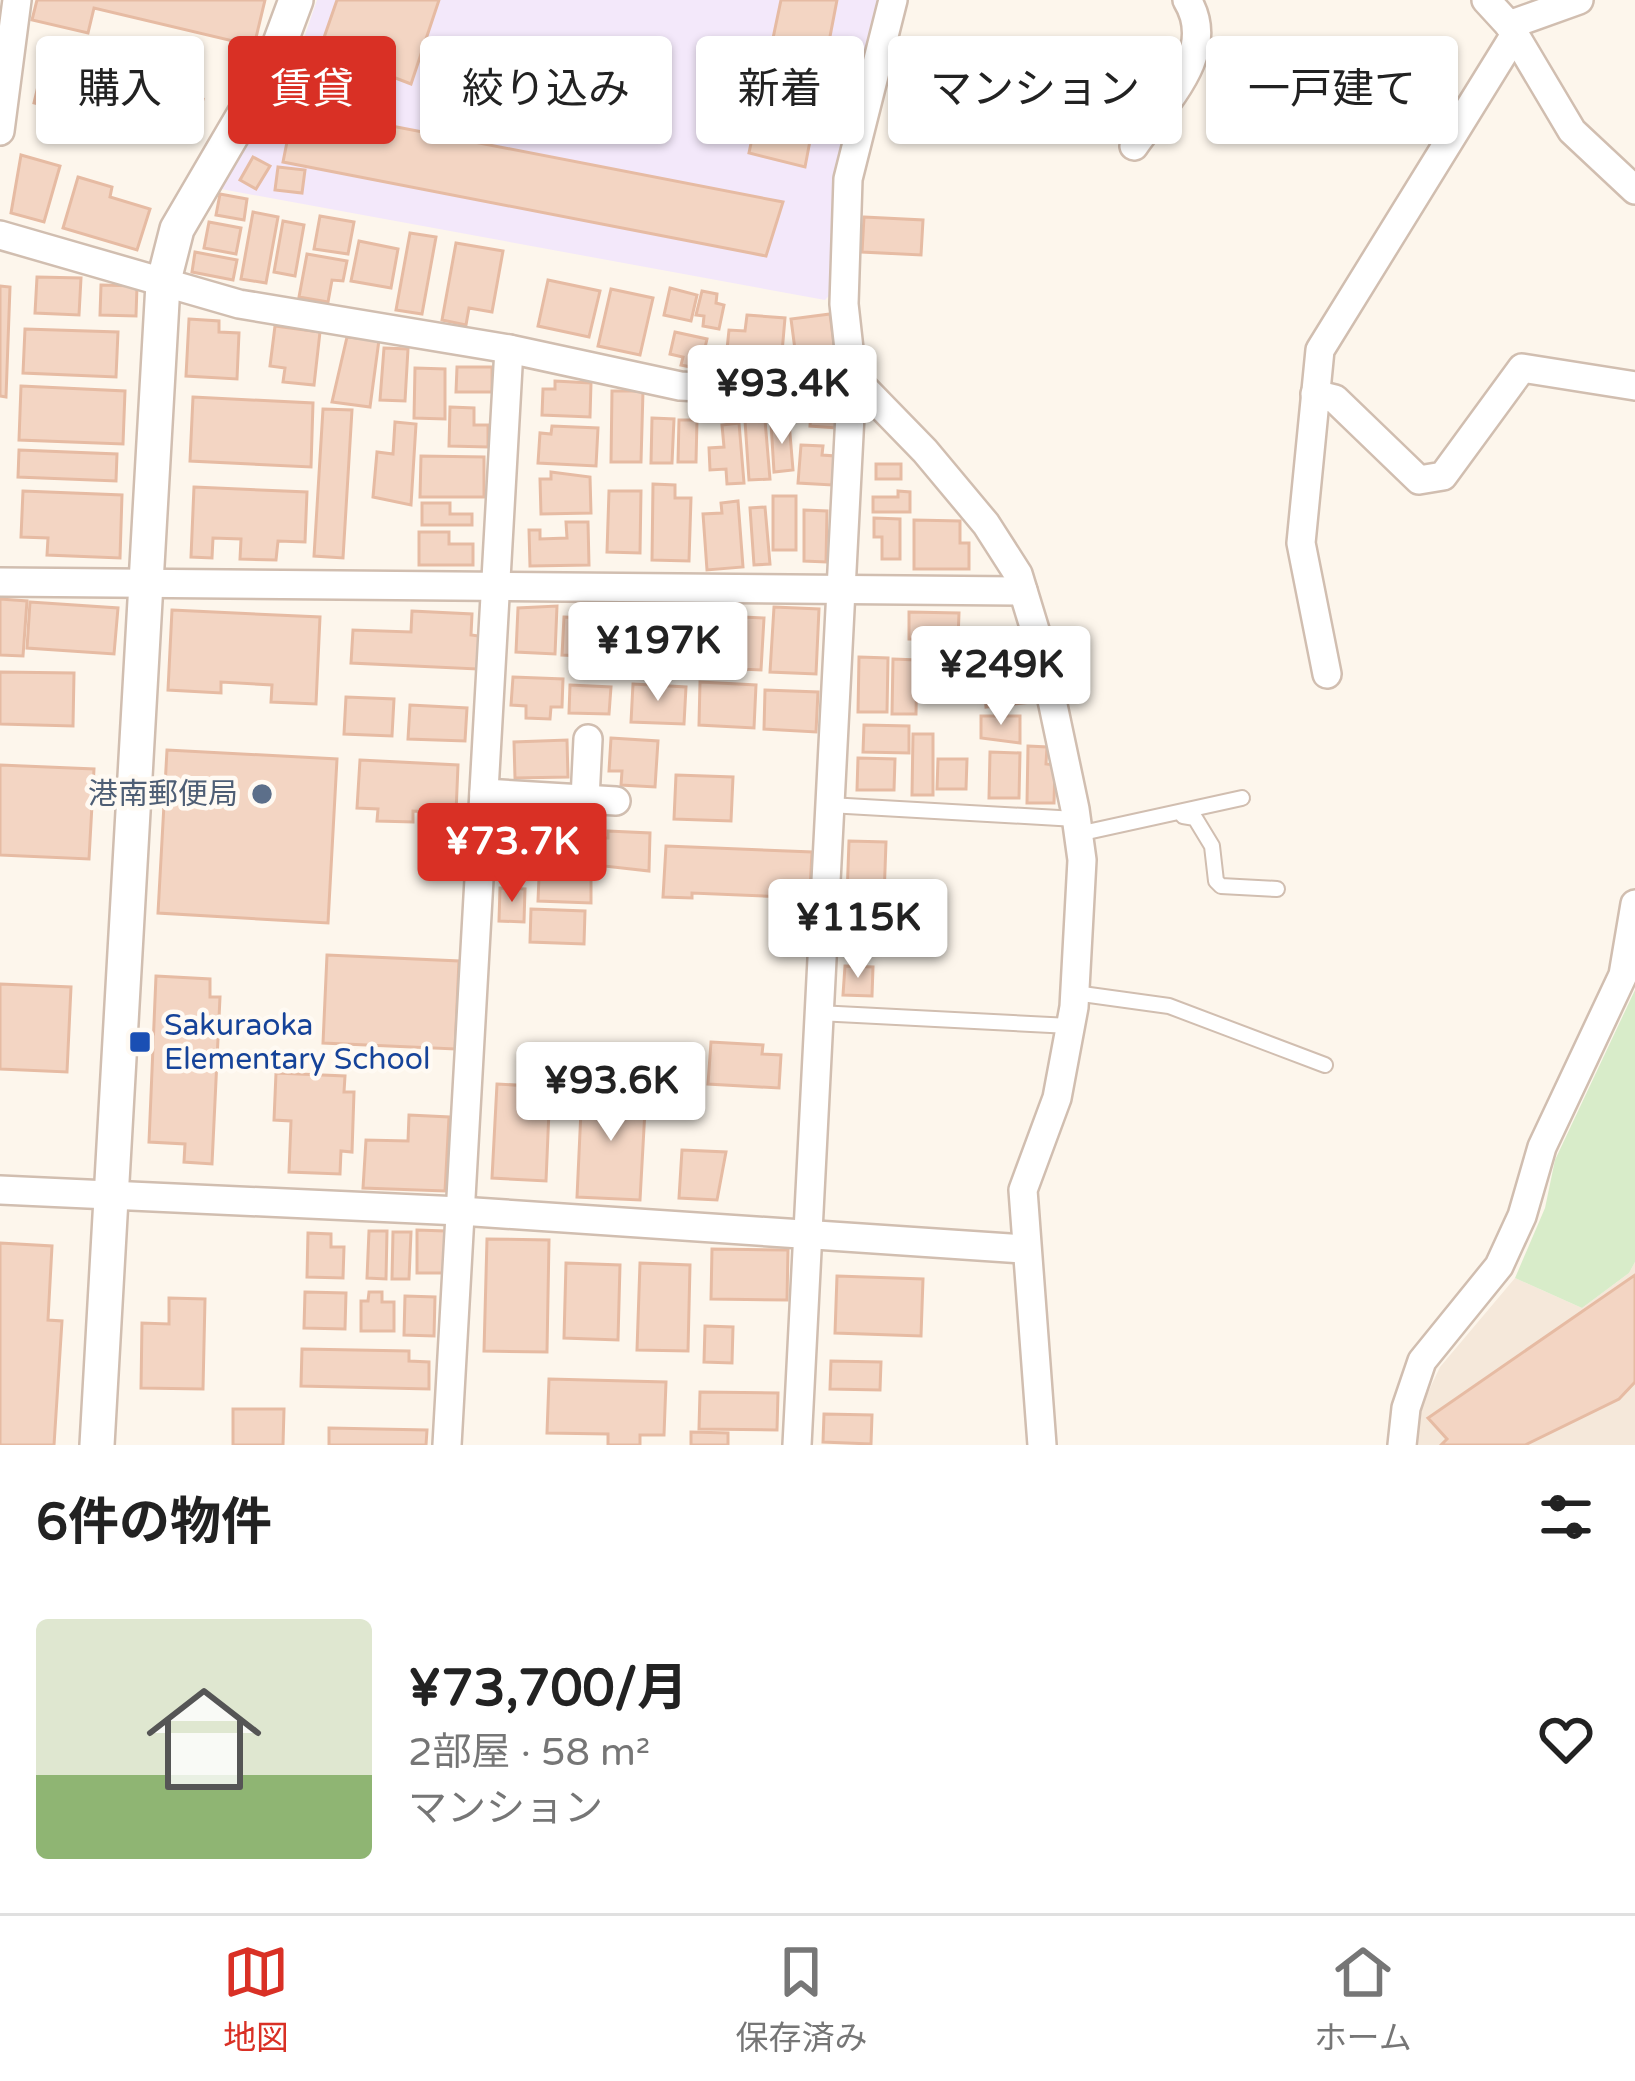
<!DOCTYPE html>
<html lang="ja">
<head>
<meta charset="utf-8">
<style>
  :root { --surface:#fff; --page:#f6f6f6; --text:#222; --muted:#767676; --line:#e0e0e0; --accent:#d93025 }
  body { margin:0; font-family:"Varela Round","Noto Sans JP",sans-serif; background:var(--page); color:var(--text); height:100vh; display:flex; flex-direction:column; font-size:45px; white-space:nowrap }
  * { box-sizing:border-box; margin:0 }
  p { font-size:39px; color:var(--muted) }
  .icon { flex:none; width:66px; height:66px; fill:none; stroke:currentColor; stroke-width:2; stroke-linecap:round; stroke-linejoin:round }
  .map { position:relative; height:1445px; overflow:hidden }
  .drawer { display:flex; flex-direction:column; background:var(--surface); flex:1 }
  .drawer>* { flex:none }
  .hud { position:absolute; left:36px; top:36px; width:1563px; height:108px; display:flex; gap:24px }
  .price { position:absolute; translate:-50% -102px; padding:0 27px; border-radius:12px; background:#fff; color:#222; font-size:39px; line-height:78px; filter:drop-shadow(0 3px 6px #0008) }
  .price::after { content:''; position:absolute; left:50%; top:72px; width:36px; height:27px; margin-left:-18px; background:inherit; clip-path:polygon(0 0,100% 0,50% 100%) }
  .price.selected { background:var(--accent); color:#fff }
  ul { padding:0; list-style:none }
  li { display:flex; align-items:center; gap:36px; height:300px; padding:0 36px }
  li span { display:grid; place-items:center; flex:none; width:336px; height:240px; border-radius:12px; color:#555 }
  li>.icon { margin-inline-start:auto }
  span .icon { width:144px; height:144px; fill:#fffc; stroke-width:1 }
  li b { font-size:51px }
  h2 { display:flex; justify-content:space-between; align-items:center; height:144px; padding:0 36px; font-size:51px }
  .pill { padding:0 42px; border-radius:12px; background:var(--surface); box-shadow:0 3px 9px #0004; font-size:42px; line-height:108px }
  .pill.selected { background:var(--accent); color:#fff }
  .tabs { display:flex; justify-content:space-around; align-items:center; height:168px; border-top:3px solid var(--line); background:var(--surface); font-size:33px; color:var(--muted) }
  .tabs a { display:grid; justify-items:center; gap:6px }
  .tabs .selected { color:var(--accent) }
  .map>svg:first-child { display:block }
  .residential { fill:#f5e8da }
  .education { fill:#f3e8fa }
  .green { fill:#d8ecc9 }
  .building { fill:#f3d5c3; stroke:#e6bba3; stroke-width:3 }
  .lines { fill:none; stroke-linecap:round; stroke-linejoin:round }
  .service-casing { stroke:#d1beb0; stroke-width:18 }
  .minor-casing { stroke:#d1beb0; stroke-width:32 }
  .tertiary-casing { stroke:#d1beb0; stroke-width:38 }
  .service { stroke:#fff; stroke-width:14 }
  .minor { stroke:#fff; stroke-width:27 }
  .tertiary { stroke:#fff; stroke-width:33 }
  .service-dot { fill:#5c6f8a; stroke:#fffaf3; stroke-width:4.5 }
  .transit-dot { fill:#1a4fb4; stroke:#fffaf3; stroke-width:4.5 }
  .labels { text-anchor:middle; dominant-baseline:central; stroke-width:9; stroke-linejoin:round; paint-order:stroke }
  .service-label { font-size:30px; fill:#4e5e75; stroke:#fffaf3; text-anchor:end }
  .transit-label { font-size:30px; fill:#164399; stroke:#fffaf3; text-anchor:start }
</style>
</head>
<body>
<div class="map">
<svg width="1635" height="1445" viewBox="0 0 1635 1445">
  <rect width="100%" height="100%" fill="#fdf6ec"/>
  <!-- residential -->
  <polygon class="residential" points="1635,1262 1635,1445 1417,1445 1422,1405 1440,1367 1515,1278 1582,1308 1629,1273"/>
  <!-- education -->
  <polygon class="education" points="317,0 885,0 837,287 825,300 221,189 296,61"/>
  <!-- green -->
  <polygon class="green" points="1635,990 1635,1262 1629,1273 1582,1308 1515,1278 1545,1208 1555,1160"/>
  <!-- building -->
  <g class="building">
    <polygon points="37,0 265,0 254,46 94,8 88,33 32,20"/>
    <polygon points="337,0 439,0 411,84 320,49"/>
    <polygon points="781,0 837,0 805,167 749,153"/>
    <polygon points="44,61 203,99 193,141 34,103"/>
    <polygon points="294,107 783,202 766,256 283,162"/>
    <polygon points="21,155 60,166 44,222 11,213"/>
    <polygon points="253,157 270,166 256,189 240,180"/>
    <polygon points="278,167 305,170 302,193 275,190"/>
    <polygon points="78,177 112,187 110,197 150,209 137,250 63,228"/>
    <polygon points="220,194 247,199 244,220 216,215"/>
    <polygon points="253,212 278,217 266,283 241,279"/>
    <polygon points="320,216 354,222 348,254 314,249"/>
    <polygon points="864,217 923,220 921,255 862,252"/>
    <polygon points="283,221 304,225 295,276 274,272"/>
    <polygon points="209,222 241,228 236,254 204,248"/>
    <polygon points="410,233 436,237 422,314 396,310"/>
    <polygon points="359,241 398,249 391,288 351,281"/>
    <polygon points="456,243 503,251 492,312 469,308 466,325 442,320"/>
    <polygon points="195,252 237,260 233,280 192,272"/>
    <polygon points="307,254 347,261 343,281 332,280 328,302 299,297"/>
    <polygon points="37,277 81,278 79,315 35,313"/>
    <polygon points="548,280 600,291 589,337 538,326"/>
    <polygon points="101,285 137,286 136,316 100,315"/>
    <polygon points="0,286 10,287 6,397 0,396"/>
    <polygon points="670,288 697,295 691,321 664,315"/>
    <polygon points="611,289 653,298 640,355 598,346"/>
    <polygon points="702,291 717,294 716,303 724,305 719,329 703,326 704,316 696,315"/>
    <polygon points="830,314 836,360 797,365 791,319"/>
    <polygon points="747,315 785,318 781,364 726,359 729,330 745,331"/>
    <polygon points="189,319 219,321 219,332 239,333 237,379 186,376"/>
    <polygon points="275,326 320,332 314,385 283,382 285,368 270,366"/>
    <polygon points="25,329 118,332 116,377 23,373"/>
    <polygon points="675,332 707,339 700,369 681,365 683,357 670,354"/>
    <polygon points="347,337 379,340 370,407 332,402"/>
    <polygon points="384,348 408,349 405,401 380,400"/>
    <polygon points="457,367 492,367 492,392 456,392"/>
    <polygon points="415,368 445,369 445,419 414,418"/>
    <polygon points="555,381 591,383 590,417 542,415 543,389 555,389"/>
    <polygon points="21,386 125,391 123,444 19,440"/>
    <polygon points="612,391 643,391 641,462 611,462"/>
    <polygon points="193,397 313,403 311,467 190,461"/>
    <polygon points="812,397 840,400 837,428 810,426"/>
    <polygon points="450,407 474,408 474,425 488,425 488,447 449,446"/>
    <polygon points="323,409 352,410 343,558 314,556"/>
    <polygon points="652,418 674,419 672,463 651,463"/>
    <polygon points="679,420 697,420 696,462 678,462"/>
    <polygon points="765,420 770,479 749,480 745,421"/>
    <polygon points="395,422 416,424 411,505 373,497 377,452 393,454"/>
    <polygon points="789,422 793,470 774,472 771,423"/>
    <polygon points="739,423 744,483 727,484 726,469 710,470 709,448 724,447 722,425"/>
    <polygon points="552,426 598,428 596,466 538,463 540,433 551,434"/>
    <polygon points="801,445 823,446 822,455 835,456 832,485 798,483"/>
    <polygon points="19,450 117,454 116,481 18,477"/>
    <polygon points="421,456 484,457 484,497 420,497"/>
    <rect x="876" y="464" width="25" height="15"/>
    <polygon points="551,472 590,477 591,513 541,514 540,479 551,479"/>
    <polygon points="653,484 675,485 675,498 691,498 689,561 652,560"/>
    <polygon points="194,487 307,492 305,542 278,541 276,560 240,559 241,539 213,538 212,558 191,557"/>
    <polygon points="23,491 122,495 120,558 47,555 48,538 21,537"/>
    <polygon points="609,491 641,491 640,553 607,552"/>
    <polygon points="898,491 910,492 910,512 873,512 873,497 898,497"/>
    <rect x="773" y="496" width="23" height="54"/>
    <polygon points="738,501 743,567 707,570 703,514 722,513 721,503"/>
    <polygon points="422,503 450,503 450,514 472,514 472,525 422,525"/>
    <polygon points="765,507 770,564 754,565 750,508"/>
    <polygon points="804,510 827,511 826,562 804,561"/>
    <polygon points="874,518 900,519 900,559 882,559 882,537 874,537"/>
    <polygon points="914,520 960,521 960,543 969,543 969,569 914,569"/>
    <polygon points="566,522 588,522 589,565 530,566 529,530 540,530 540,539 567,538"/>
    <polygon points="419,532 449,532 449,544 473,544 473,565 419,565"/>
    <polygon points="0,599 27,601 23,656 0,655"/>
    <polygon points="30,602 118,608 114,654 27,648"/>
    <polygon points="557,606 555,654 516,652 518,608"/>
    <polygon points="774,607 819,609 816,674 770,672"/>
    <polygon points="172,610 320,617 316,704 271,702 272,685 221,682 221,693 168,690"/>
    <polygon points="412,611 472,614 471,635 479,636 477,669 351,663 353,630 411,632"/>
    <polygon points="909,612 959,613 958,640 909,639"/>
    <polygon points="636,613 689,615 687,663 643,661 644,641 634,641"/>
    <polygon points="721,616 764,618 761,670 718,668"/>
    <polygon points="564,617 605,619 604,657 562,655"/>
    <polygon points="859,657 888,658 887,712 858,712"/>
    <polygon points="893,659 917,660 916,714 892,714"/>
    <polygon points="0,672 74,673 73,726 0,724"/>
    <polygon points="1030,675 1033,702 986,707 984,680"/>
    <polygon points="513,677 563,679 562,707 551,707 550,719 526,718 526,706 511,705"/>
    <polygon points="700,682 756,685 754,728 699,725"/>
    <polygon points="633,684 686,687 684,724 631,722"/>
    <polygon points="570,685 611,687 609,714 569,713"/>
    <polygon points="765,690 818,692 816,732 764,729"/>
    <polygon points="346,697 394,699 392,736 344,734"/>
    <polygon points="410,705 467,708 465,741 408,739"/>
    <polygon points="981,716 1020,716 1020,743 981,738"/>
    <polygon points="864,725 909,726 909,753 863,752"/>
    <polygon points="913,734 933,734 933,795 912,795"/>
    <polygon points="611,738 658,741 655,787 621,785 622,771 609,771"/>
    <polygon points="567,740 568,777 515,778 514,742"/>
    <polygon points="1028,746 1047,747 1046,764 1055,765 1054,803 1027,803"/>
    <polygon points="167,750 337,759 328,923 158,913"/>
    <polygon points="990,752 1020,753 1019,798 989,798"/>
    <polygon points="858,758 895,759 894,790 857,790"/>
    <polygon points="938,759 967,759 966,789 937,789"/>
    <polygon points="360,760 458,765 456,813 413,811 413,822 377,821 378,809 357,808"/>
    <polygon points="0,765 94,769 89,859 0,855"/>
    <polygon points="676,775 733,777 731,821 674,819"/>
    <polygon points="608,831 650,833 649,871 595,865 596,838 608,838"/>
    <polygon points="507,833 535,833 534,851 554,852 554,834 584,835 583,870 506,868"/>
    <polygon points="849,841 886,842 884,898 847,897"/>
    <polygon points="666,846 812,852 809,908 786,907 786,897 692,893 692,898 663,897"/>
    <polygon points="539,877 591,879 591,903 538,901"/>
    <polygon points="500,888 525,889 524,922 499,921"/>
    <polygon points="531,909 585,911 584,944 530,942"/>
    <polygon points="844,918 876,919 875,954 843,952"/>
    <polygon points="327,955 459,961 455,1049 323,1043"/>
    <polygon points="845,966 873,967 872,996 843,995"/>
    <polygon points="156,976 210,979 210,997 220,997 212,1164 184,1162 185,1144 149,1142"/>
    <polygon points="0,984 71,987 67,1072 0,1069"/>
    <polygon points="711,1042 763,1045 762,1054 781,1055 779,1088 708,1084"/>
    <polygon points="276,1073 345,1076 344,1092 354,1092 352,1152 341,1151 340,1174 289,1172 291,1121 274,1120"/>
    <polygon points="497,1084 550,1087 546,1181 492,1178"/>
    <polygon points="582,1089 646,1092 640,1200 577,1197"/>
    <polygon points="409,1115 449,1117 445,1191 363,1188 366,1140 408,1141"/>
    <polygon points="682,1150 726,1152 717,1200 679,1198"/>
    <polygon points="417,1230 445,1231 444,1273 417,1273"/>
    <polygon points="369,1231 387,1231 386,1279 367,1278"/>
    <polygon points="393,1232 411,1232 409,1279 392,1279"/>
    <polygon points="308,1233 331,1234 331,1247 344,1247 343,1278 307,1277"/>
    <polygon points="487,1239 549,1240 547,1352 484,1351"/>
    <polygon points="0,1243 52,1246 48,1320 62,1321 54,1445 0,1445"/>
    <polygon points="712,1249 788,1250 787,1300 711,1299"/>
    <polygon points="566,1263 620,1265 618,1340 564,1338"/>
    <polygon points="640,1263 690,1265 688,1351 637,1350"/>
    <polygon points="1635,1275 1635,1382 1619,1399 1525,1445 1441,1445 1447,1439 1428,1418"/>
    <polygon points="837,1276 923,1279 921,1336 835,1333"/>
    <polygon points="305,1292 346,1293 345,1329 304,1328"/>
    <polygon points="369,1292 382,1292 382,1302 394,1302 394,1331 361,1331 361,1301 368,1301"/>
    <polygon points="405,1296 435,1297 434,1336 404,1335"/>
    <polygon points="169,1298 205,1299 203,1389 141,1388 142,1323 169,1324"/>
    <polygon points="705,1326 733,1327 732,1363 704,1362"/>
    <polygon points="302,1349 409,1351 409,1361 429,1362 429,1389 301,1386"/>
    <polygon points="831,1361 881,1362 880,1390 830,1389"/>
    <polygon points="549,1379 666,1382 664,1435 640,1435 640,1445 608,1445 608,1434 547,1433"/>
    <polygon points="700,1392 778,1393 777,1430 699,1429"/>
    <polygon points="233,1409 284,1409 283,1445 233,1445"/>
    <polygon points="824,1414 872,1415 871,1444 823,1442"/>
    <polygon points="329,1428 427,1430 426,1445 329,1445"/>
    <polygon points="691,1432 728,1433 728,1445 691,1445"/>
  </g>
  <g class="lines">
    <!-- service casing -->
    <g class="service-casing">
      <g id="service">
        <polyline points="829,805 1076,819"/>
        <polyline points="1183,816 1195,818 1212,846 1216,881 1221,886 1277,889"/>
        <polyline points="1078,834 1242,798"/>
        <polyline points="1075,993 1169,1006 1325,1065"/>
        <polyline points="818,1013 1070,1026"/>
      </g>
    </g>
    <!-- minor casing -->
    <g class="minor-casing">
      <g id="minor">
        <polyline points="1486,0 1509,25"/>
        <polyline points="1579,0 1509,25 1572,131 1635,190"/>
        <polyline points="0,131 17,0"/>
        <path d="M1134,146c30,-43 85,-94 53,-146"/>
        <polyline points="0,235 239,304 509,349 680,386 739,389 852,376 925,451 986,524 1018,574 1042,653 1075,809 1082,860 1074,1007 1057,1098 1023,1190 1042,1445"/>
        <polyline points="1315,394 1335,399 1419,480 1443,476 1522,368 1635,386"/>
        <polyline points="0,582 1023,591"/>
        <polyline points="1327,674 1301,543 1320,350 1514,36"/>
        <polyline points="484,793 616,801"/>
        <polyline points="585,799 588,739"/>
        <polyline points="0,1190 460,1211 1024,1249"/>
        <polyline points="447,1445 509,349"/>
        <polyline points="797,1445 852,376 844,304 848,179 893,0"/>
        <polyline points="1402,1445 1406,1408 1422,1361 1499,1266 1522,1216 1542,1147 1623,975 1635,904"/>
      </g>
    </g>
    <!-- tertiary casing -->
    <g class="tertiary-casing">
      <polyline id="tertiary" points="97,1445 163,284 177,229 270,70 296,0"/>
    </g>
    <!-- service -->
    <use href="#service" class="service"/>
    <!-- minor -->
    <use href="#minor" class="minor"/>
    <!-- tertiary -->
    <use href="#tertiary" class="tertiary"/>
  </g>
  <!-- markers -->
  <circle class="service-dot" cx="262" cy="794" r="12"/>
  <rect class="transit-dot" x="128" y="1030" width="24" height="24" rx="6"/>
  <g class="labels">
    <!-- service labels -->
    <g class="service-label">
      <text x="238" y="794">港南郵便局</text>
    </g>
    <!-- transit labels -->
    <g class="transit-label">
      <text x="164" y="1025">Sakuraoka<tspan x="164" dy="34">Elementary School</tspan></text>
    </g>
  </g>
</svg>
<b class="price" style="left:782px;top:447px">¥93.4K</b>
<b class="price" style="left:658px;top:704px">¥197K</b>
<b class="price" style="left:1001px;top:728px">¥249K</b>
<b class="price selected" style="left:512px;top:905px">¥73.7K</b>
<b class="price" style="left:858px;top:981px">¥115K</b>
<b class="price" style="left:611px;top:1144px">¥93.6K</b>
<div class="hud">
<a class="pill">購入</a>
<a class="pill selected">賃貸</a>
<a class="pill">絞り込み</a>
<a class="pill">新着</a>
<a class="pill">マンション</a>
<a class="pill">一戸建て</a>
</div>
</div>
<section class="drawer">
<h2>6件の物件<svg class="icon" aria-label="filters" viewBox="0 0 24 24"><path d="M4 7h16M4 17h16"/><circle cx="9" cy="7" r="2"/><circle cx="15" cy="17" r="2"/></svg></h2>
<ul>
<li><span style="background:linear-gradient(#dfe7d0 65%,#8fb573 0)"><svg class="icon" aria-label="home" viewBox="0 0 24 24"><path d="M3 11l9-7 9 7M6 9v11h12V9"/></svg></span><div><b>¥73,700/月</b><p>2部屋 · 58 m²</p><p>マンション</p></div><svg class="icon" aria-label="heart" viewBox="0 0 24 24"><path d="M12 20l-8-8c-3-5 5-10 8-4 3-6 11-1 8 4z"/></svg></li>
</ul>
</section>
<nav class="tabs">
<a class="selected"><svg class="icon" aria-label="map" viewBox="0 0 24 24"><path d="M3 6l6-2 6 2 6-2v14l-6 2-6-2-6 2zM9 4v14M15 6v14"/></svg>地図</a>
<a><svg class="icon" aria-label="saved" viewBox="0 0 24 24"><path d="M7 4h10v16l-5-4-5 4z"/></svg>保存済み</a>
<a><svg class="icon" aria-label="home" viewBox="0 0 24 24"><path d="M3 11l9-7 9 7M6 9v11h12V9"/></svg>ホーム</a>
</nav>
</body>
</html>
